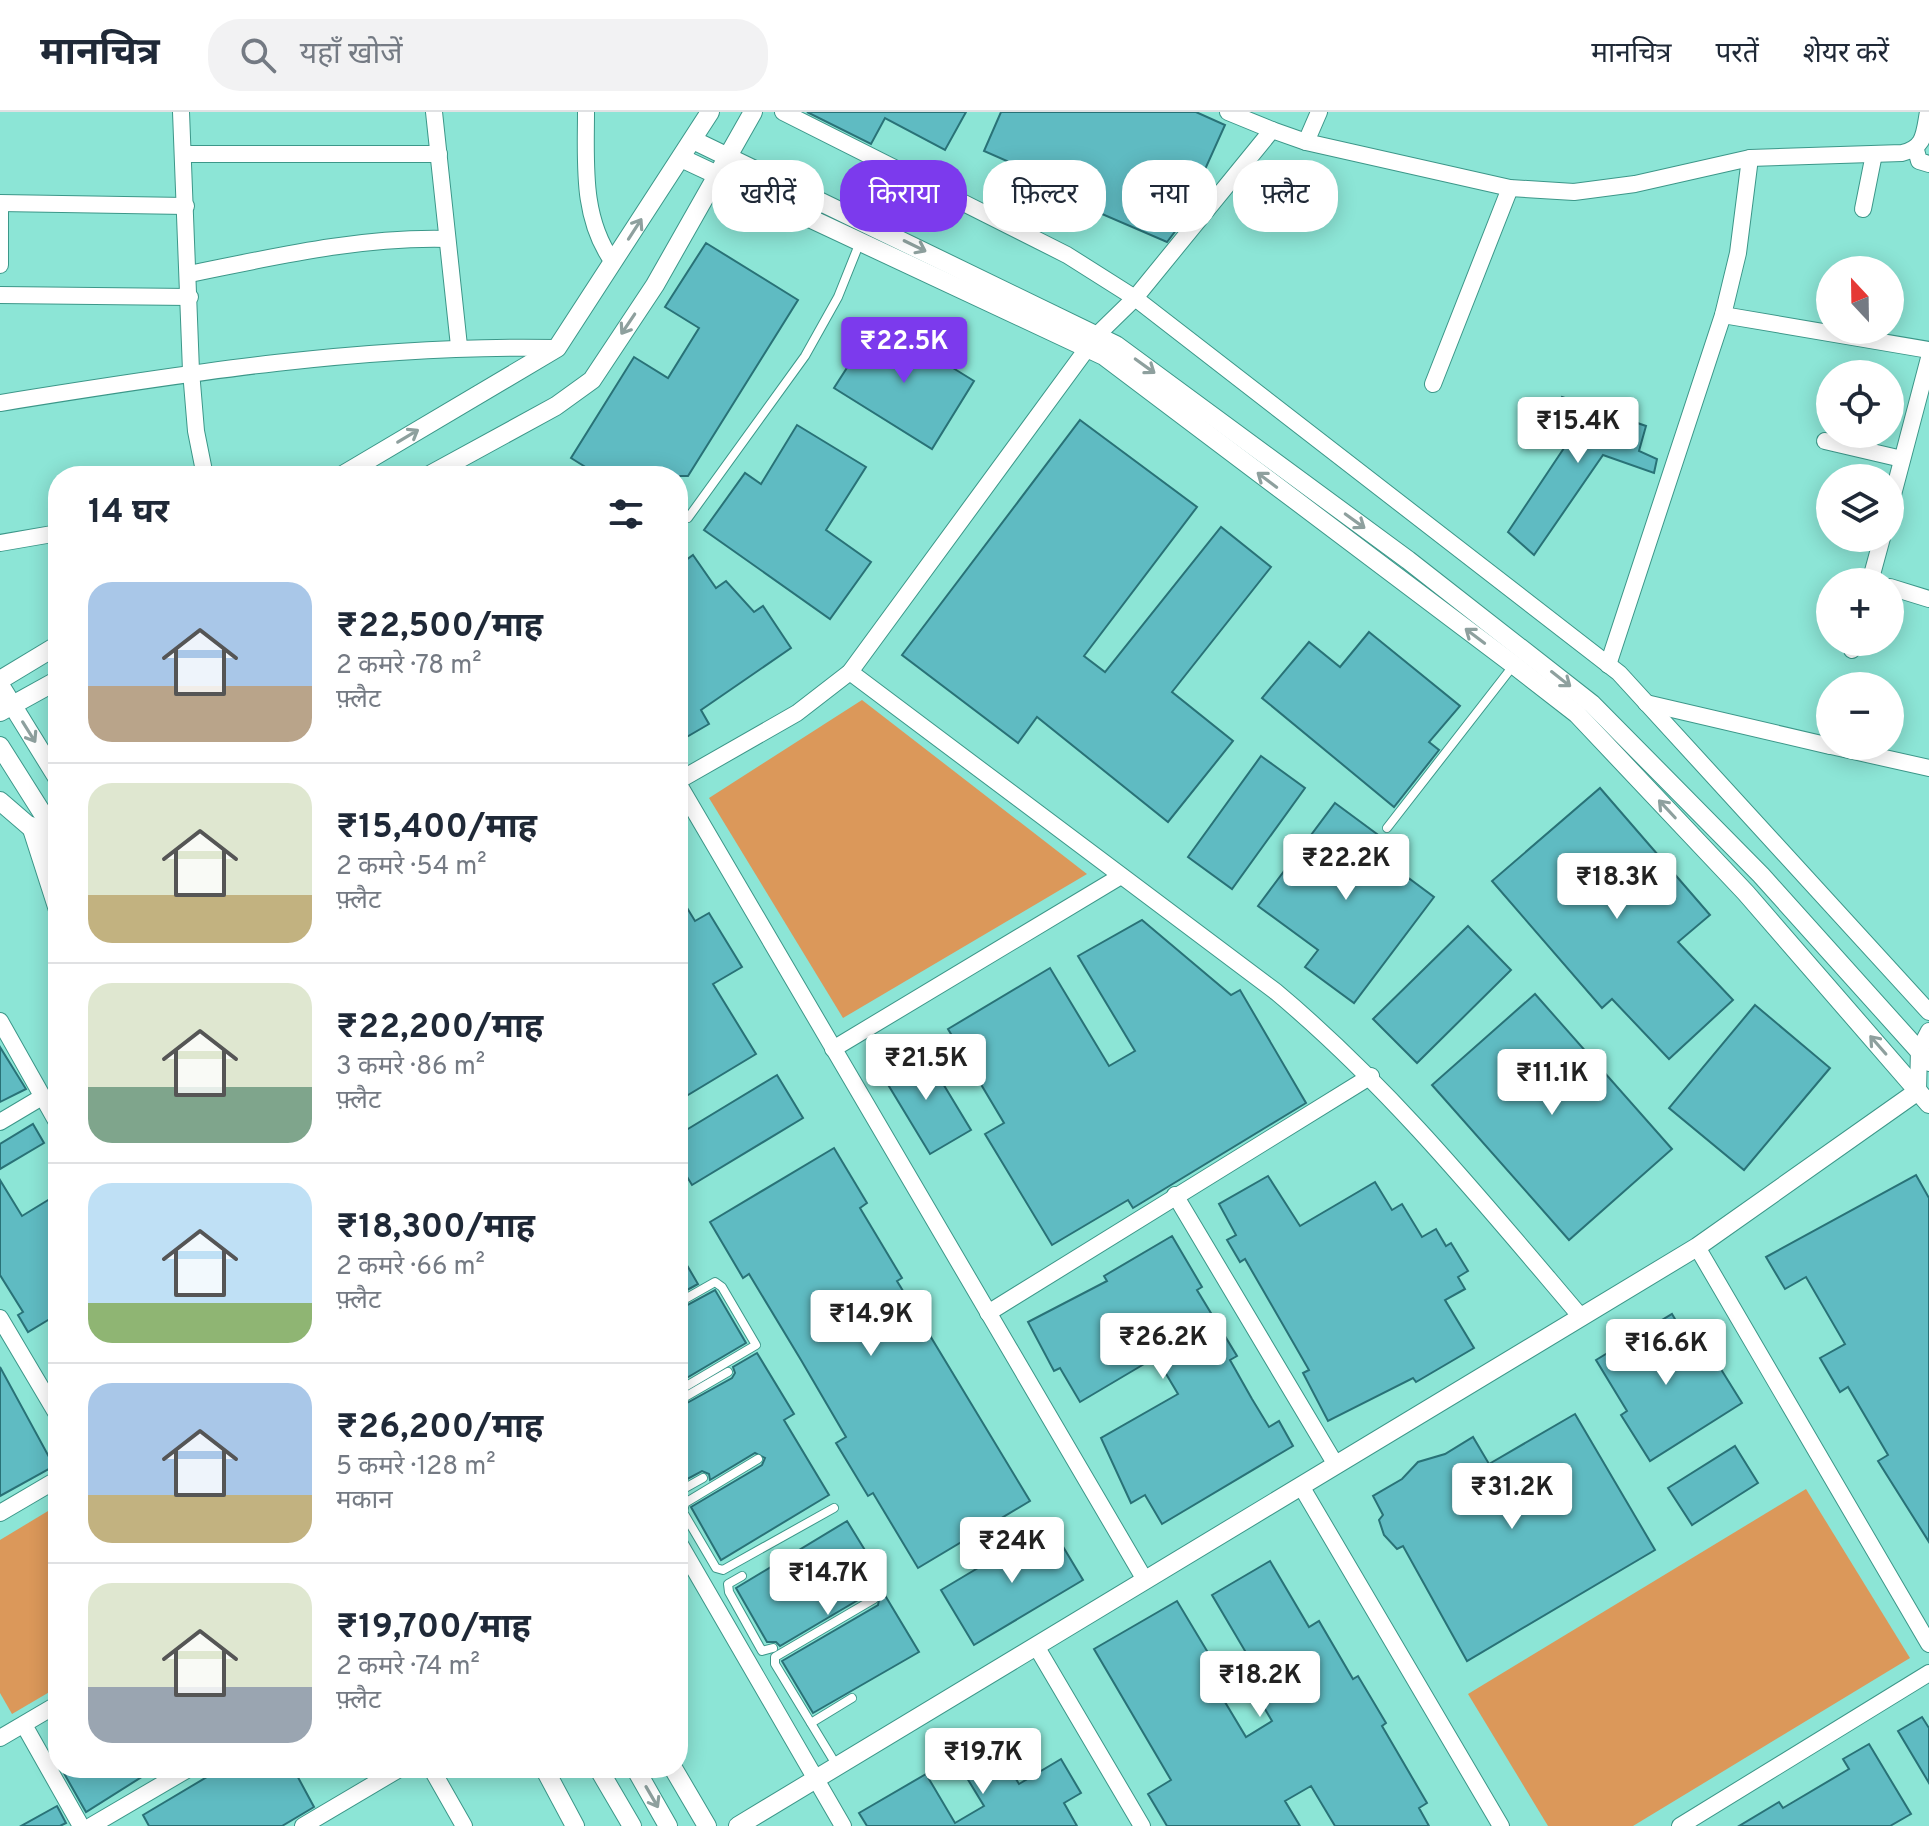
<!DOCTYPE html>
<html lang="hi">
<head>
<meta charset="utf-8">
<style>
  :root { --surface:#fff; --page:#f2f2f3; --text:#1f2937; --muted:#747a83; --line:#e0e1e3; --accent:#7c3aed }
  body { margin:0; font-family:Overpass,"Noto Sans Devanagari",sans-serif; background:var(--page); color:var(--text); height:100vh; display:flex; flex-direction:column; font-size:30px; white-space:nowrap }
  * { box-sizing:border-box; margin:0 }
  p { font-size:26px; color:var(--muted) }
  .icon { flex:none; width:44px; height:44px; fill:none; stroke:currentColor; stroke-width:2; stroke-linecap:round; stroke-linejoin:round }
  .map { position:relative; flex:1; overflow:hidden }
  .drawer { position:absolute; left:48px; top:354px; width:640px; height:1312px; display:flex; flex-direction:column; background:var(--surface); border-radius:32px; box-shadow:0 4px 20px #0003 }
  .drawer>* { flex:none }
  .top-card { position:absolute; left:712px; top:48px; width:760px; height:72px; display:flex; gap:16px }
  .needle { width:52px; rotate:338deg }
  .controls { position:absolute; left:1816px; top:144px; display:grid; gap:16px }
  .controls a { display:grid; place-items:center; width:88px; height:88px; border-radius:50%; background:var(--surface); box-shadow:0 4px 20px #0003; font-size:40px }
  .price { position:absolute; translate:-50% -68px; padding:0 18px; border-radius:8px; background:#fff; color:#222; font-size:26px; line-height:52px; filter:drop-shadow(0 2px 4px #0008) }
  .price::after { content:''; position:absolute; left:50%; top:48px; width:24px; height:18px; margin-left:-12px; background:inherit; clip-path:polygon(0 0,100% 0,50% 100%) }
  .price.active { background:var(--accent); color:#fff }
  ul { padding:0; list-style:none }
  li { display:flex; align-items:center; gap:24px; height:200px; padding:0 40px }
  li+li { border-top:2px solid var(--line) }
  li span { display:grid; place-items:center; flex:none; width:224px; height:160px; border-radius:24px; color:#555 }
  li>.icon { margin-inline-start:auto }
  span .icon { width:96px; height:96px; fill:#fffc; stroke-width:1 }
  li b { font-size:34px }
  h2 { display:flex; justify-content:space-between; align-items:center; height:96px; padding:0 40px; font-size:34px }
  .tag { padding:0 28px; border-radius:32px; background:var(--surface); box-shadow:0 4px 20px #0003; font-size:28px; line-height:72px }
  .tag.active { background:var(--accent); color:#fff }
  header { display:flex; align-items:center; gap:48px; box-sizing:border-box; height:112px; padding:0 40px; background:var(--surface); border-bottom:2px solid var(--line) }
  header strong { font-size:38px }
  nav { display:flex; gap:44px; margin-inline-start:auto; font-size:28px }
  .search { width:560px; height:72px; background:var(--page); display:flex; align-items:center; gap:20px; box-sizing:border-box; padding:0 28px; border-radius:32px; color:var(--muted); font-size:30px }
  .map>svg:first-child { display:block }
  .green { fill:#db985a }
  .building { fill:#5fbbc2; stroke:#297277; stroke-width:2 }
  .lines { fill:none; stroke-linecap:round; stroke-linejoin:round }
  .service-casing { stroke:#3c9789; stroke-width:10 }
  .minor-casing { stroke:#3c9789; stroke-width:18 }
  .tertiary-casing { stroke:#3c9789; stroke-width:20 }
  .service { stroke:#fff; stroke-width:8 }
  .minor { stroke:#fff; stroke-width:16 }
  .tertiary { stroke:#fff; stroke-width:18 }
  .oneway { stroke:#8ea09e }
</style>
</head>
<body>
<header>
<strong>मानचित्र</strong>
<div class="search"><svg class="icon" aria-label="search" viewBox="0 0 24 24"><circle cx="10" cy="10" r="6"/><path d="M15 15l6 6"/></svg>यहाँ खोजें</div>
<nav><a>मानचित्र</a><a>परतें</a><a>शेयर करें</a></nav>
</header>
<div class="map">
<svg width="1929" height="1714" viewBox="0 0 1929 1714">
  <rect width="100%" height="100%" fill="#8ce5d6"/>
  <!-- green -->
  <g class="green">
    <polygon points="862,588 1087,762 843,906 709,686"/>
    <polygon points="1806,1377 1910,1546 1633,1714 1548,1714 1468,1582"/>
    <polygon points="58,1393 58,1575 12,1602 0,1581 0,1428"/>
  </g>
  <!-- building -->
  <g class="building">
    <polygon points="807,0 966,0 945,38 885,6 871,32"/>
    <polygon points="1001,0 1196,0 1225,13 1180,113 1167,130 1081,93 1085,83 984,39"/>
    <polygon points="706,131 798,188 688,364 600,364 571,346 634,245 668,266 699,216 665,195"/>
    <polygon points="877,209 974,269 932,337 834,276"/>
    <polygon points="1562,285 1646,314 1639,339 1657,347 1654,361 1603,343 1534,443 1508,420 1568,330 1549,323"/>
    <polygon points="1080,308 1197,395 1084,544 1105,560 1221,415 1271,455 1172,580 1233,629 1168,710 1037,605 1018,631 902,543"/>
    <polygon points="797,313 866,355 826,418 871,450 830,507 704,418 745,361 761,372"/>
    <polygon points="693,443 716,476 726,469 754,500 763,494 791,536 701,598 709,612 678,630 678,454"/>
    <polygon points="1369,520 1460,594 1429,630 1439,638 1394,695 1262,586 1309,530 1340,555"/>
    <polygon points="1261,644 1305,676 1232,777 1188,745"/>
    <polygon points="1600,676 1710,803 1678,830 1733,888 1669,947 1612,887 1602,896 1492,769"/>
    <polygon points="1335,691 1385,728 1375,741 1434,785 1354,891 1305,855 1318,838 1258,794"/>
    <polygon points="678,781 695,809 709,801 742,855 713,872 756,942 678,989"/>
    <polygon points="1142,808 1231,883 1240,878 1306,991 1133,1096 1128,1088 1052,1133 985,1022 1004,1011 948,917 1050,856 1109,954 1135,939 1078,844"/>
    <polygon points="1468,814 1511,858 1417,951 1373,907"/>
    <polygon points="1535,882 1672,1037 1569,1128 1432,973"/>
    <polygon points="1755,893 1830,956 1744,1058 1669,996"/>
    <polygon points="0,935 26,977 0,990"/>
    <polygon points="922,937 971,1018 930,1042 881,961"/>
    <polygon points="777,963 803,1006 692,1073 678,1050 678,1023"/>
    <polygon points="33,1012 44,1031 0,1057 0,1032"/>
    <polygon points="834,1036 867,1091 860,1096 902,1166 897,1169 1030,1389 918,1456 873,1381 868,1384 836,1331 846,1325 801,1248 749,1162 743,1166 710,1110"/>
    <polygon points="1916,1063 1929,1086 1929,1430 1878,1349 1888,1343 1848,1275 1840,1280 1820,1246 1845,1232 1806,1165 1785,1177 1766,1145"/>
    <polygon points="1268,1064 1300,1114 1375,1070 1392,1098 1402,1092 1422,1125 1436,1117 1446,1134 1451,1131 1468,1159 1458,1165 1465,1177 1445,1188 1474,1236 1416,1270 1413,1266 1328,1309 1303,1261 1309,1258 1245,1147 1240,1150 1227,1128 1236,1123 1219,1092"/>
    <polygon points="0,1068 22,1104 58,1082 58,1202 28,1220 18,1203 23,1200 0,1163"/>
    <polygon points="1172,1124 1202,1175 1197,1178 1237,1244 1230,1248 1252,1287 1269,1315 1279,1309 1293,1334 1162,1412 1145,1383 1131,1391 1101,1326 1178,1282 1156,1245 1080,1290 1060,1256 1054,1259 1028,1210 1107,1169 1104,1164"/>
    <polygon points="678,1138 698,1172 678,1183"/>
    <polygon points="715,1178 746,1231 678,1271 678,1198"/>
    <polygon points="1672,1202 1702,1253 1714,1246 1742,1291 1650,1349 1621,1303 1627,1299 1596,1248"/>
    <polygon points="757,1241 794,1302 784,1308 829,1383 721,1448 691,1395 762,1353 765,1346 755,1341 710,1368 709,1362 702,1359 678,1372 678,1296 732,1266 735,1261 733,1255"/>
    <polygon points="0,1255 54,1354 0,1384"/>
    <polygon points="1575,1302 1655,1438 1467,1549 1403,1434 1397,1437 1384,1423 1379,1408 1383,1403 1373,1384 1402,1367 1418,1350 1445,1342 1473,1325 1489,1352"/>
    <polygon points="1735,1334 1758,1371 1692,1413 1668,1376"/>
    <polygon points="847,1409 879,1461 874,1465 919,1540 813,1601 782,1549 878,1493 880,1483 870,1481 780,1534 776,1530 767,1530 736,1476"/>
    <polygon points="1050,1413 1083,1468 974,1533 941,1478"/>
    <polygon points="1270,1449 1309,1515 1319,1509 1353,1567 1358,1564 1386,1611 1382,1614 1427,1691 1419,1696 1429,1714 1335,1714 1311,1674 1285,1689 1300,1714 1167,1714 1148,1682 1171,1668 1094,1537 1177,1489 1216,1554 1207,1560 1246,1625 1272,1609 1240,1555 1251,1549 1212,1483"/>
    <polygon points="1922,1605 1929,1616 1929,1671 1898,1619"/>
    <polygon points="989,1622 1019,1672 1061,1647 1081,1681 1064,1691 1077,1714 867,1714 859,1701 926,1662 955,1711 984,1694 953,1643"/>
    <polygon points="1869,1632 1911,1702 1890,1714 1739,1714 1779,1690 1783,1696 1849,1657 1843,1647"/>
    <polygon points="61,1656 156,1656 86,1700"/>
    <polygon points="222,1656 293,1656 314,1695 282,1714 149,1714 143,1703"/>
    <polygon points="57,1694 66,1711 60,1714 21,1714"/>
  </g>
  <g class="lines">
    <!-- service casing -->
    <g class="service-casing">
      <g id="service">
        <polyline points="688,406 805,244 838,185 860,130"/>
        <polyline points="1387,716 1513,554"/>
        <polyline points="678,1191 715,1170 722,1175 756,1233 678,1279"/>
        <polyline points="678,1289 728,1260"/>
        <polyline points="758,1347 685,1391 683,1400 716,1456 723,1458 834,1396"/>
        <polyline points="678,1380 703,1366"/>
        <polyline points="742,1464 728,1472 729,1480 762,1539 773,1536"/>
        <polyline points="811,1611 852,1586"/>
        <polyline points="837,1654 775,1552 775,1545 874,1487"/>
      </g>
    </g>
    <!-- minor casing -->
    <g class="minor-casing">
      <g id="minor">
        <polyline points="181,0 191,259 196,319 205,364"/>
        <polyline points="434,0 459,234"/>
        <path d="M586,0c0,51 -5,106 27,150"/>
        <polyline points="783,0 1067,143 1135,186 1619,561 1929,900"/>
        <polyline points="1228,0 1272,18"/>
        <polyline points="1306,30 1319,0"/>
        <polyline points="1916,38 1919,49 1929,52"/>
        <polyline points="183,42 439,42"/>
        <polyline points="0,91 186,94"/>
        <polyline points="0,96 0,153"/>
        <polyline points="1863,97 1874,42"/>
        <path d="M189,162c85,-17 169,-37 257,-35"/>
        <polyline points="0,183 190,185"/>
        <polyline points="1723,203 1929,238"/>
        <polyline points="1433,272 1510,76"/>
        <path d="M0,291c185,-30 370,-59 557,-55"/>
        <polyline points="1825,329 1902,347"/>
        <polyline points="1890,394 1929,246"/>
        <polyline points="0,431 58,421"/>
        <polyline points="1870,470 1882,426"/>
        <polyline points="1890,475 1929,487"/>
        <polyline points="1852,538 1854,530"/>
        <polyline points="1608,553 1723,203 1738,141 1750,46"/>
        <path d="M850,560l425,319c116,97 209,212 306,326"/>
        <polyline points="1646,591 1830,634"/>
        <polyline points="1831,634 1929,656"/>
        <path d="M678,669l119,-68 53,-41 247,-337 38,-37 137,-168 34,12 204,46 64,4 61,-8 115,-26 152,-5c23,-5 22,-20 26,-41"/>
        <polyline points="678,671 1145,1468"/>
        <polyline points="0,909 58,1012"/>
        <polyline points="833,937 1121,764"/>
        <polyline points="1918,979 1919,938 1929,919"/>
        <polyline points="0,1010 42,985"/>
        <polyline points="1175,1083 1336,1353"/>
        <polyline points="1697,1135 1929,1532"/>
        <polyline points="988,1201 1371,964"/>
        <polyline points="0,1206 58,1304"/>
        <polyline points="1301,1374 1501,1714"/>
        <polyline points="0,1401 58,1367"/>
        <polyline points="678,1429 843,1714"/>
        <polyline points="1036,1534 1142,1714"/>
        <polyline points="24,1613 81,1714"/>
        <polyline points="0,1626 58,1592"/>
        <polyline points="431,1656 464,1714"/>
        <polyline points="91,1714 190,1656"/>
        <polyline points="303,1714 401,1656"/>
        <polyline points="1680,1714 1929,1561"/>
      </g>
    </g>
    <!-- tertiary casing -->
    <g class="tertiary-casing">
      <g id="tertiary">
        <polyline points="693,28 1116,233 1408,448 1592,592 1761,763 1929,950"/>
        <polyline points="681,46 1104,244 1514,553 1577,602 1746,781 1929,992"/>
        <polyline points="341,364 557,236 710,0"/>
        <polyline points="428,364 556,294 592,268 655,173 753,0"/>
        <polyline points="0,568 58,533"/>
        <polyline points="0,573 58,667"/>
        <polyline points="0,600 58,568"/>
        <polyline points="0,634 58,726"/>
        <polyline points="0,689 58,739"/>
        <polyline points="31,714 58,798"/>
        <polyline points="544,1656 575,1714"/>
        <polyline points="598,1656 632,1714"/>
        <polyline points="635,1656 668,1714"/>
        <polyline points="673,1656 707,1714"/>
        <polyline points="738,1714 1697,1135 1918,979"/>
      </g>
    </g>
    <!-- service -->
    <use href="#service" class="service"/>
    <!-- minor -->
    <use href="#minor" class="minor"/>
    <!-- tertiary -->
    <use href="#tertiary" class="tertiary"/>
  </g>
  <!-- one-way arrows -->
  <defs><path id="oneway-shaft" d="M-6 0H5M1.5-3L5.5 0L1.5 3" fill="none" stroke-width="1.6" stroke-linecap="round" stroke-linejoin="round" transform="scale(2)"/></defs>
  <g class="oneway">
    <use href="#oneway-shaft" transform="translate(635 117) rotate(-57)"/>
    <use href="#oneway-shaft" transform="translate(915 134) rotate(26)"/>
    <use href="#oneway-shaft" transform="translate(628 212) rotate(124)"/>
    <use href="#oneway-shaft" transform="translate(1145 254) rotate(36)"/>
    <use href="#oneway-shaft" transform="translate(408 324) rotate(-31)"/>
    <use href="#oneway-shaft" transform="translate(1267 368) rotate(-143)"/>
    <use href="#oneway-shaft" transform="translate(1355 409) rotate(36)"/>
    <use href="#oneway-shaft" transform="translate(1475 524) rotate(-143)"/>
    <use href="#oneway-shaft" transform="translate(1561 567) rotate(38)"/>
    <use href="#oneway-shaft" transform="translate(29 620) rotate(58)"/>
    <use href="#oneway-shaft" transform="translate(1667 697) rotate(-133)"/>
    <use href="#oneway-shaft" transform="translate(1878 933) rotate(-131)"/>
    <use href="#oneway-shaft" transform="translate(652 1685) rotate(60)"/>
  </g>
</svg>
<div class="controls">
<a><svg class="needle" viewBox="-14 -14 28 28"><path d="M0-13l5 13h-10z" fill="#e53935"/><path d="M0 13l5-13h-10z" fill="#747a83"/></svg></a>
<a><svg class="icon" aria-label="locate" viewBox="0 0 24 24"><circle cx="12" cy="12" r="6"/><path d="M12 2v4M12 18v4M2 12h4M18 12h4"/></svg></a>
<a><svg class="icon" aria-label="layers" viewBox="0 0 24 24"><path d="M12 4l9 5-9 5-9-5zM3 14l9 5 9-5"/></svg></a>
<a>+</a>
<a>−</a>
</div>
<b class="price active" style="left:904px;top:273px">₹22.5K</b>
<b class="price" style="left:1578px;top:353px">₹15.4K</b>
<b class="price" style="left:1346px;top:790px">₹22.2K</b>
<b class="price" style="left:1617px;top:809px">₹18.3K</b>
<b class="price" style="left:926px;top:990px">₹21.5K</b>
<b class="price" style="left:1552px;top:1005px">₹11.1K</b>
<b class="price" style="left:871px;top:1246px">₹14.9K</b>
<b class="price" style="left:1163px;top:1269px">₹26.2K</b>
<b class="price" style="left:1666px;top:1275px">₹16.6K</b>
<b class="price" style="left:1512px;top:1419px">₹31.2K</b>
<b class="price" style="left:1012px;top:1473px">₹24K</b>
<b class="price" style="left:828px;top:1505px">₹14.7K</b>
<b class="price" style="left:1260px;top:1607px">₹18.2K</b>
<b class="price" style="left:983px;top:1684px">₹19.7K</b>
<div class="top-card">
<a class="tag">खरीदें</a>
<a class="tag active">किराया</a>
<a class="tag">फ़िल्टर</a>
<a class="tag">नया</a>
<a class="tag">फ़्लैट</a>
</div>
<section class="drawer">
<h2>14 घर<svg class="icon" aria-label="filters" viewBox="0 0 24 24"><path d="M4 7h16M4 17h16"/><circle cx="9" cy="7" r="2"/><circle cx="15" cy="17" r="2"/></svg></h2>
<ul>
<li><span style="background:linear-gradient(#a9c7e8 65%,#b9a48a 0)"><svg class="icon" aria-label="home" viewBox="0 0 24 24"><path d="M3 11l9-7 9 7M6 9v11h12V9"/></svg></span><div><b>₹22,500/माह</b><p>2 कमरे · 78 m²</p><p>फ़्लैट</p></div></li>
<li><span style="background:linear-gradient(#dfe7d0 70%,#c2b280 0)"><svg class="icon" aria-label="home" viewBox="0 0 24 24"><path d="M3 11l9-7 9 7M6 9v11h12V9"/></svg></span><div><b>₹15,400/माह</b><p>2 कमरे · 54 m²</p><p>फ़्लैट</p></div></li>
<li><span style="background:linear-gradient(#dfe7d0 65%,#7fa58c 0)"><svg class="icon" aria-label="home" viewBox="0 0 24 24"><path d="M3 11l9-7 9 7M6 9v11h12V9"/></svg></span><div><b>₹22,200/माह</b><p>3 कमरे · 86 m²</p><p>फ़्लैट</p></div></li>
<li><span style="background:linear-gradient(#bfe0f5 75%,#8fb573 0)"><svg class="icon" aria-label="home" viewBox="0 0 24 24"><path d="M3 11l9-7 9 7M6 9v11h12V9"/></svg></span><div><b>₹18,300/माह</b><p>2 कमरे · 66 m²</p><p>फ़्लैट</p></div></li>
<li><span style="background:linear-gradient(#a9c7e8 70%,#c2b280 0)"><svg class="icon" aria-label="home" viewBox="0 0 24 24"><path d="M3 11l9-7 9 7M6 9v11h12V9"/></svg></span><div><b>₹26,200/माह</b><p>5 कमरे · 128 m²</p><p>मकान</p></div></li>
<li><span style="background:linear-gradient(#dfe7d0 65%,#9aa5b1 0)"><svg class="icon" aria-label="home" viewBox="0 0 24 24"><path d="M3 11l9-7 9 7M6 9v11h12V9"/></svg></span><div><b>₹19,700/माह</b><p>2 कमरे · 74 m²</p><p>फ़्लैट</p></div></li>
</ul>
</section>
</div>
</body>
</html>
